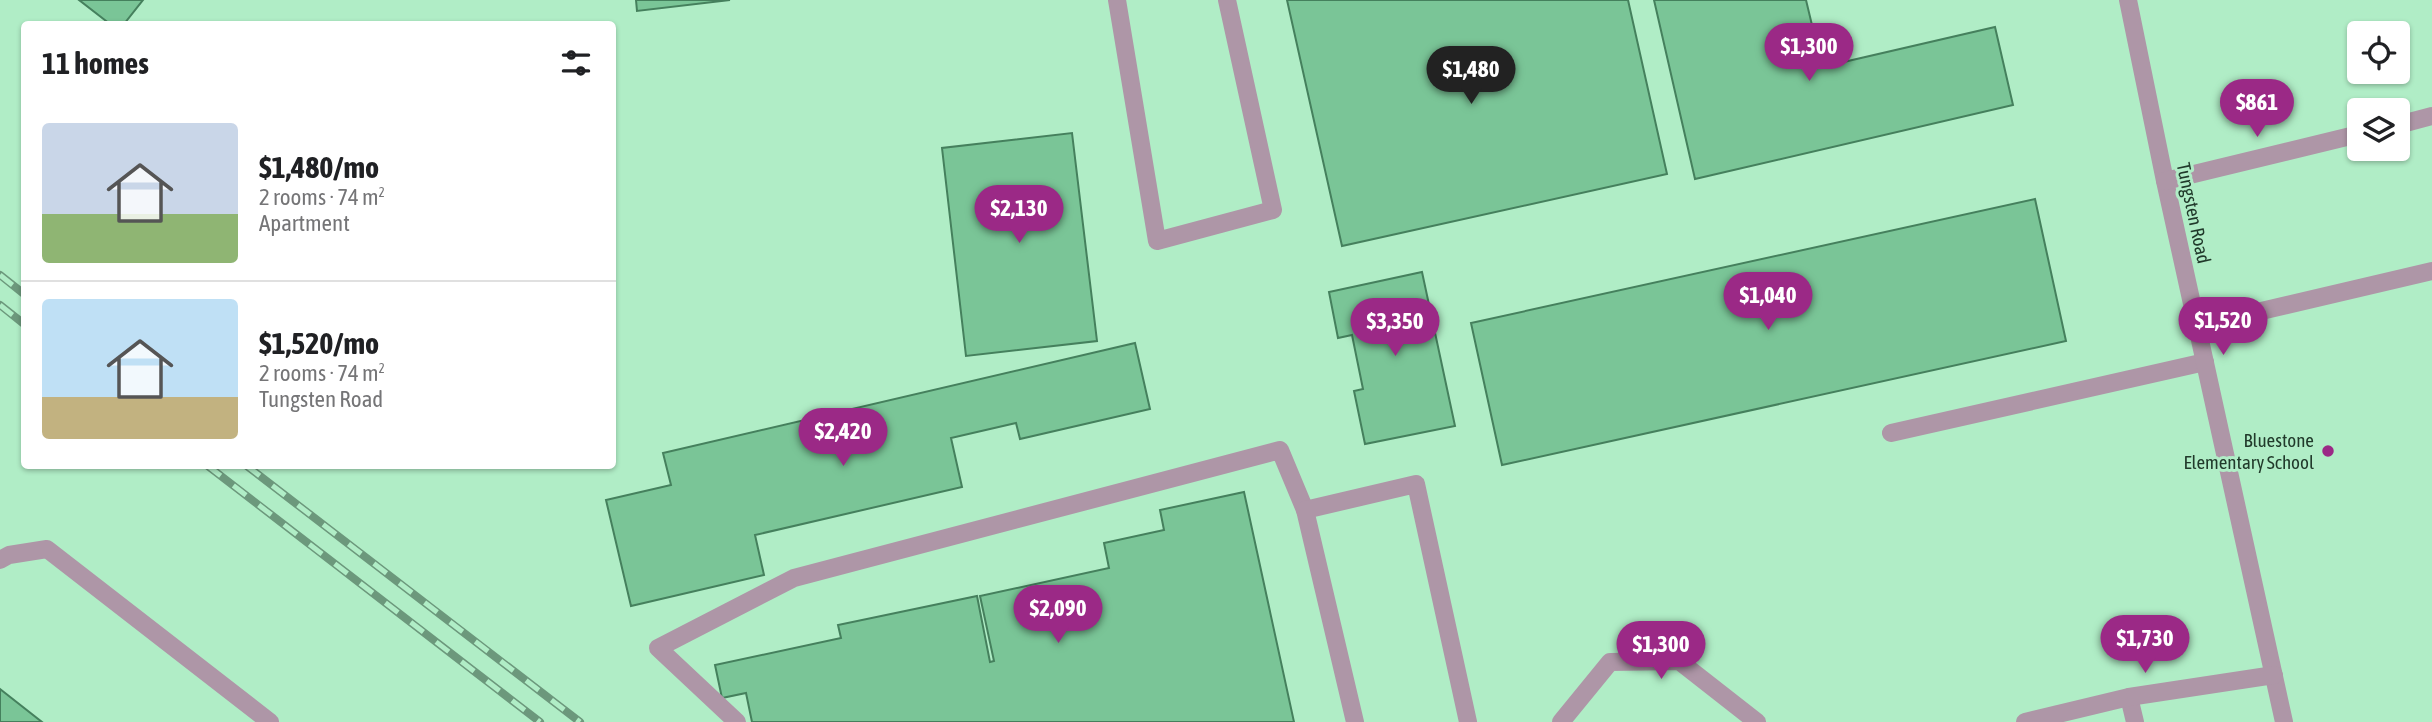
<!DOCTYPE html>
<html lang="en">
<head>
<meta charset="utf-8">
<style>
  :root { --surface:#fff; --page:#f6f6f6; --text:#202124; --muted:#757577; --line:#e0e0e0; --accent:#9b2986 }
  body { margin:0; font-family:"Asap Condensed",sans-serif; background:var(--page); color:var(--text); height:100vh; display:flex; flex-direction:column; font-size:26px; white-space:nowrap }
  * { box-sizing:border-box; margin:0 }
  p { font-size:23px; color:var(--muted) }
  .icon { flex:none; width:38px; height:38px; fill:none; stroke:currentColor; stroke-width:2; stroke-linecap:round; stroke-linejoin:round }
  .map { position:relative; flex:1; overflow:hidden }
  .sheet { position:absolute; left:21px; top:21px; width:595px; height:448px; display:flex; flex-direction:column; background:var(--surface); border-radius:7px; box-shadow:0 2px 5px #0004 }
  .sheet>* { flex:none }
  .tools { position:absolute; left:2347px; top:21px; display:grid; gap:14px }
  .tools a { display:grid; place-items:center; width:63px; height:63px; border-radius:7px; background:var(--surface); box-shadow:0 2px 5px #0004; font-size:35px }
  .price { position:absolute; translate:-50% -60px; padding:0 16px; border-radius:24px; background:var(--accent); color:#fff; font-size:23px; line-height:46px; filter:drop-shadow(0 2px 4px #0008) }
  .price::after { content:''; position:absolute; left:50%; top:42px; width:21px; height:16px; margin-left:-10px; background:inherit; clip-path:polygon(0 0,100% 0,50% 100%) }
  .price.selected { background:#222; color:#fff }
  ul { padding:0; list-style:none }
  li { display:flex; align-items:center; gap:21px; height:175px; padding:0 21px }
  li+li { border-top:2px solid var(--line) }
  li span { display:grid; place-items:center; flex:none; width:196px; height:140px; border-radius:7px; color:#555 }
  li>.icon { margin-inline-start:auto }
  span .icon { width:84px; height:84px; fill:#fffc; stroke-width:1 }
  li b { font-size:30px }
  h2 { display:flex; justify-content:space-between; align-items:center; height:84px; padding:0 21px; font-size:30px }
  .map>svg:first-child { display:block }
  .building { fill:#7ac597; stroke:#45805d; stroke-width:2 }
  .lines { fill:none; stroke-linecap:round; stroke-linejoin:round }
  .service { stroke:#ae96a7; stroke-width:18 }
  .minor { stroke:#ae96a7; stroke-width:18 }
  .rail-casing { stroke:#6c987c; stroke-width:8 }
  .rail { stroke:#b0edc6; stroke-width:5; stroke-dasharray:16; stroke-linecap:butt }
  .poi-dot { fill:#9b2986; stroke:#b0edc6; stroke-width:2.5 }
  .labels { text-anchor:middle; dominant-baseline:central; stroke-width:6; stroke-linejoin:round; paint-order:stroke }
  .street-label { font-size:19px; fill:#213a2b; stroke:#b0edc6 }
  .poi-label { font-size:19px; fill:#213a2b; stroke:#b0edc6; text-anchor:end }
</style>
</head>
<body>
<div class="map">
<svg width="2432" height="722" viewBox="0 0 2432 722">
  <rect width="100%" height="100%" fill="#b0edc6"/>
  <!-- building -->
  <g class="building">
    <polygon points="79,0 143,0 124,24 110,24"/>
    <polygon points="636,0 730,0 637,11"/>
    <polygon points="1287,0 1628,0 1667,174 1342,246"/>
    <polygon points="1654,0 1806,0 1822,67 1995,27 2013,105 1695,179"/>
    <polygon points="1072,133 1097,341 966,356 942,148"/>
    <polygon points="2035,199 2066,341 1502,465 1471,323"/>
    <polygon points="1422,272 1455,426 1365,444 1354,391 1363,389 1352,335 1338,338 1329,292"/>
    <polygon points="1135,343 1150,409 1020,439 1016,423 951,438 962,487 755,535 764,575 631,606 606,500 671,485 663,453"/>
    <polygon points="1244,492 1294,722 752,722 746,693 722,698 715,665 841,638 838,625 977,596 990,662 994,661 980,596 1109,568 1104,543 1164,530 1160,510"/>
    <polygon points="0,689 42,722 0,722"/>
  </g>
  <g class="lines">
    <!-- service -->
    <g class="service">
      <polyline points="1117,0 1157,241 1273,210 1227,0"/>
      <polyline points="2197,326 2432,271"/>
      <polyline points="1891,433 2205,362"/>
      <polyline points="0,560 9,555 47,549 270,722"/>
      <polyline points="2129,697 2135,722"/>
      <polyline points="737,722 658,648 794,578 1280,450 1305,510"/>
      <polyline points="1355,722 1305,510 1416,484 1468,722"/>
    </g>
    <!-- minor -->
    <g class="minor">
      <polyline points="2128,0 2165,181 2284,722"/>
      <polyline points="2398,125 2432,116"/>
      <polyline points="2165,181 2359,134"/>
      <polyline points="1561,722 1610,662 1679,661 1757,722"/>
      <polyline points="2025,722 2129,697 2274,675"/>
    </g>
    <!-- rail casing -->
    <g class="rail-casing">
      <g id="rail">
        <polyline points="0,275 24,294"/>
        <polyline points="0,305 24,324"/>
        <polyline points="208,466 540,722"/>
        <polyline points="247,466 580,722"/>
      </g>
    </g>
    <!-- rail -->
    <use href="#rail" class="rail"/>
  </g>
  <!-- markers -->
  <circle class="poi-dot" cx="2328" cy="451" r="7"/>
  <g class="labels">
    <!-- street labels -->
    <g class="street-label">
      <text transform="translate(2194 213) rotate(78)">Tungsten Road</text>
    </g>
    <!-- poi labels -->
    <g class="poi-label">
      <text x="2314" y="440">Bluestone<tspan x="2314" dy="22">Elementary School</tspan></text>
    </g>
  </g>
</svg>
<div class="tools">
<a><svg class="icon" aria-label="locate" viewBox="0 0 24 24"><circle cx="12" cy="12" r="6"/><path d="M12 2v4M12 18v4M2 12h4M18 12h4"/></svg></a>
<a><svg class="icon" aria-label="layers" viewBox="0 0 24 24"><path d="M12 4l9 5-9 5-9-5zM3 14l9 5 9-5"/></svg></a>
</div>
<b class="price" style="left:1809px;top:83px">$1,300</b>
<b class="price selected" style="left:1471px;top:106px">$1,480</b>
<b class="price" style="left:2257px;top:139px">$861</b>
<b class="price" style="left:1019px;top:245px">$2,130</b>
<b class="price" style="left:1768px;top:332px">$1,040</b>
<b class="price" style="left:2223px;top:357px">$1,520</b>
<b class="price" style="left:1395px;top:358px">$3,350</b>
<b class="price" style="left:843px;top:468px">$2,420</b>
<b class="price" style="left:1058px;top:645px">$2,090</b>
<b class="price" style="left:2145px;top:675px">$1,730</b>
<b class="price" style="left:1661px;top:681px">$1,300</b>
<section class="sheet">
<h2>11 homes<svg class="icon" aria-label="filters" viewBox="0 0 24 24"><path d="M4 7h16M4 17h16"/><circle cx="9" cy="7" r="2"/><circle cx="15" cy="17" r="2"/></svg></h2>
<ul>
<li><span style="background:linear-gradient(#c9d6e8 65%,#8fb573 0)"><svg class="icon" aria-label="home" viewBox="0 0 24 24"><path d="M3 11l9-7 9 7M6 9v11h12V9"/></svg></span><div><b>$1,480/mo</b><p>2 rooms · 74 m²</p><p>Apartment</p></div></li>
<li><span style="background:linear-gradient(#bfe0f5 70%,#c2b280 0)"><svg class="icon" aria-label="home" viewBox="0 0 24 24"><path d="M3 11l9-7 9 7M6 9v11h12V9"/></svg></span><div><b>$1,520/mo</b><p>2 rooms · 74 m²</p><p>Tungsten Road</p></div></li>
</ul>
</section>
</div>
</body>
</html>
